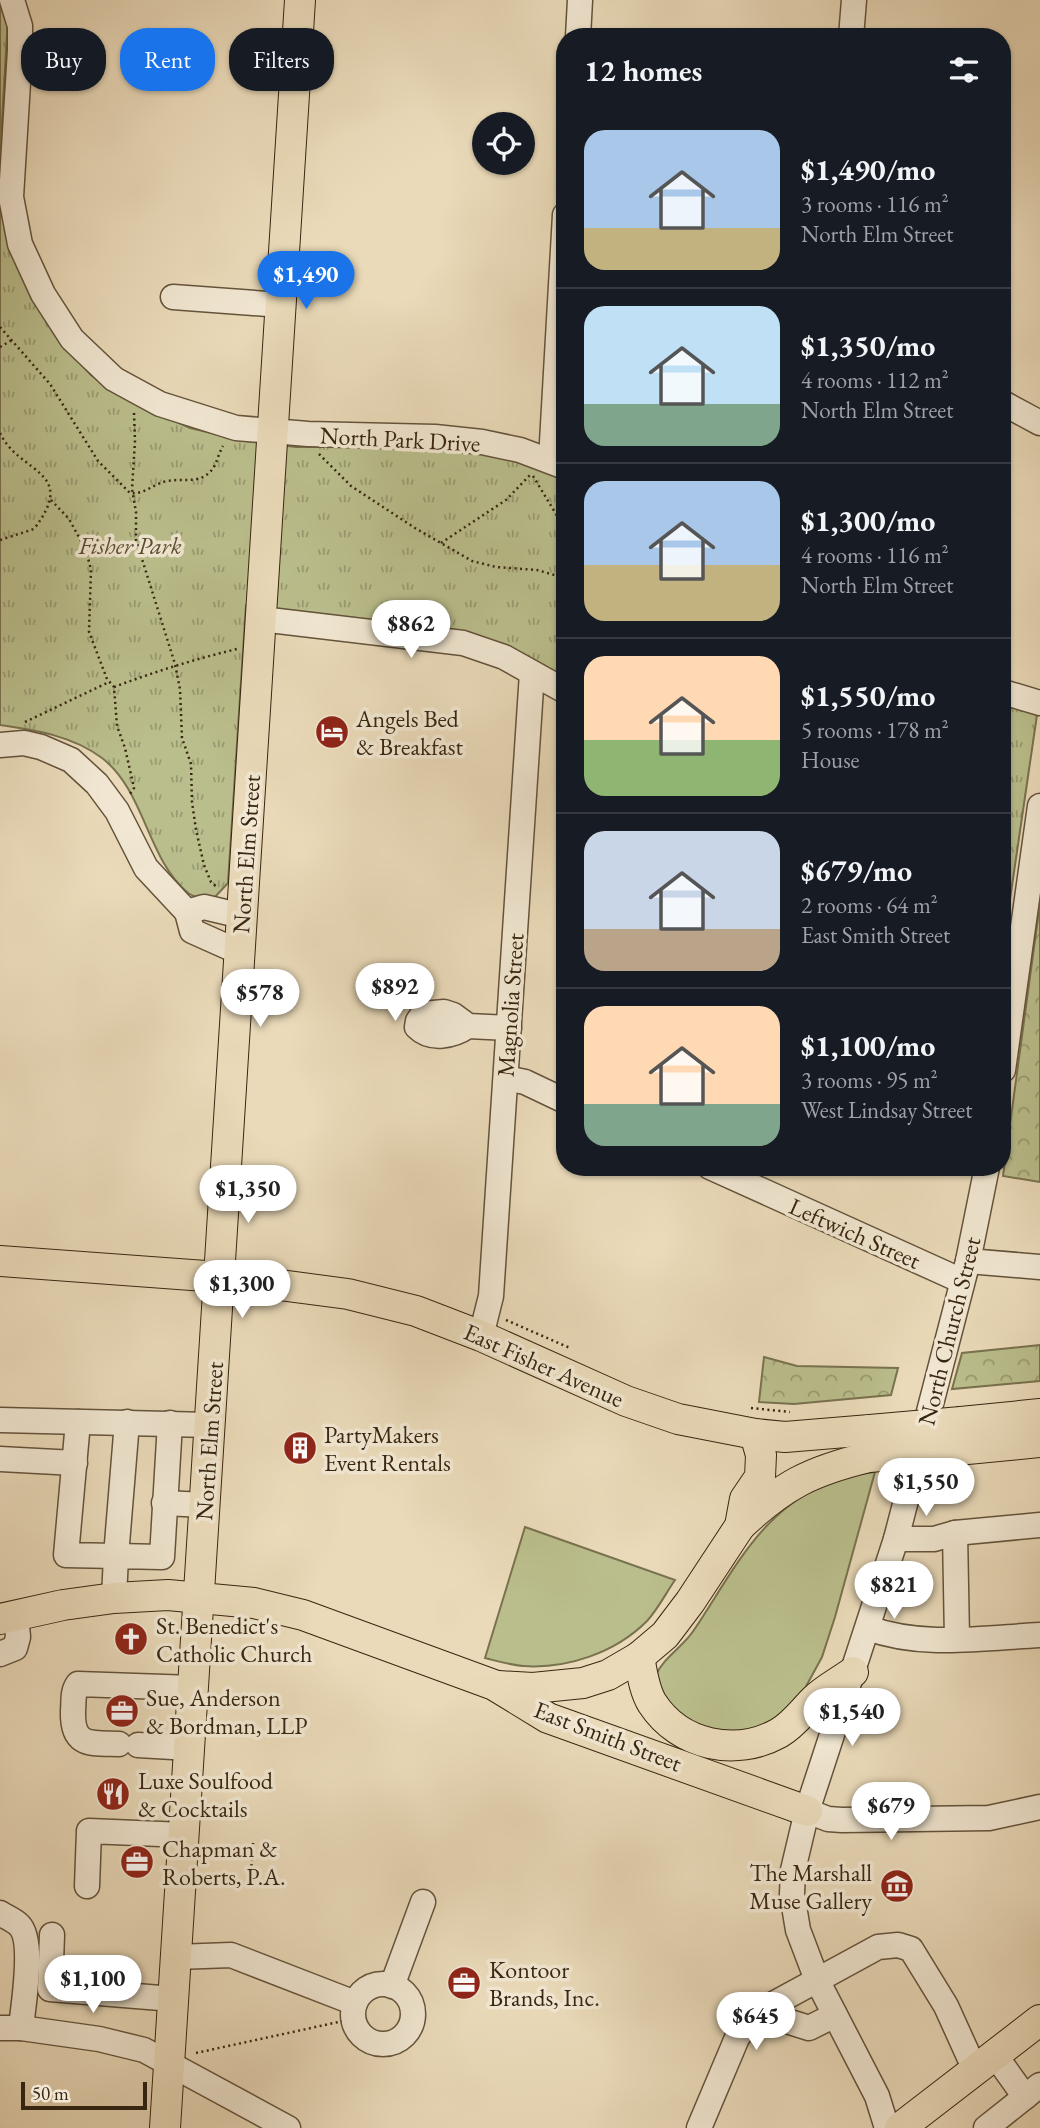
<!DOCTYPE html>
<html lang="en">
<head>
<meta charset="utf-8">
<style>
  :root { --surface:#171b24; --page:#242831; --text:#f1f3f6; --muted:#9ea1a6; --line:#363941; --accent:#1a73e8 }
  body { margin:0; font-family:"EB Garamond",serif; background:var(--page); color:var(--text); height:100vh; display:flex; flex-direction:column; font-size:26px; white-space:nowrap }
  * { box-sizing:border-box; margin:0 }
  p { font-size:23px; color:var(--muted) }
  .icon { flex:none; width:38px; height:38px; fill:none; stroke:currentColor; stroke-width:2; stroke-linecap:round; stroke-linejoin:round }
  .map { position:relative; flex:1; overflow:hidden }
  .drawer { position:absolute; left:556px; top:28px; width:455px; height:1148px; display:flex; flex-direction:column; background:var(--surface); border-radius:28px; box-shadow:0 2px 5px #0004 }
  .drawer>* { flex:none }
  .guide { position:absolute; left:21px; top:28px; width:430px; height:63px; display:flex; gap:14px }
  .buttons { position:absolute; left:472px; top:112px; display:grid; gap:14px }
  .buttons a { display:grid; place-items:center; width:63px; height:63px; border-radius:50%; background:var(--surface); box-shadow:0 2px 5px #0004; font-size:35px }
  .scale { position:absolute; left:21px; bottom:18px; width:126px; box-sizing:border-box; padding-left:7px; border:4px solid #382611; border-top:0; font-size:19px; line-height:24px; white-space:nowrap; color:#382611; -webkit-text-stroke:5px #f1e7d2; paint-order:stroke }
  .price { position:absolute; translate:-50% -60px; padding:0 16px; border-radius:24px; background:#fff; color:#222; font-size:23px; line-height:46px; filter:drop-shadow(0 2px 4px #0008) }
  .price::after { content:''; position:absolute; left:50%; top:42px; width:21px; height:16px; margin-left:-10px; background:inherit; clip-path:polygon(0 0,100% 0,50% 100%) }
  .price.on { background:var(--accent); color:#fff }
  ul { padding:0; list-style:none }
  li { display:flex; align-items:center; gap:21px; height:175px; padding:0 28px }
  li+li { border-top:2px solid var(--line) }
  li span { display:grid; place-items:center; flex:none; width:196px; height:140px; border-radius:21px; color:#555 }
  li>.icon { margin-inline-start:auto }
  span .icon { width:84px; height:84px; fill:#fffc; stroke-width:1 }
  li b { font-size:30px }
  h2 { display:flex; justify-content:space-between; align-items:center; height:84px; padding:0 28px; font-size:30px }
  .pill { padding:0 24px; border-radius:28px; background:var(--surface); box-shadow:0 2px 5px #0004; font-size:24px; line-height:63px }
  .pill.on { background:var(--accent); color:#fff }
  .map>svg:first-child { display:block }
  .grass { fill:#babe8c; stroke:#79724e; stroke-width:2 }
  .forest { fill:url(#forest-crowns); stroke:#79724e; stroke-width:2 }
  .park { fill:url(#park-tufts); stroke:#79724e; stroke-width:2 }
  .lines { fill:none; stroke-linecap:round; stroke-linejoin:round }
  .minor-casing { stroke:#64533b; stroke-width:27 }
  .major-casing { stroke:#382611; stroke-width:32 }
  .path { stroke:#382611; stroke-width:2.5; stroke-dasharray:2 3.5; stroke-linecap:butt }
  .minor { stroke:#f1e7d2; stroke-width:24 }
  .major { stroke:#eadab9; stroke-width:30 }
  .major-bridge-casing { stroke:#382611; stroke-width:32; stroke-linecap:butt }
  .major-bridge { stroke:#eadab9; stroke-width:30 }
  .labels { text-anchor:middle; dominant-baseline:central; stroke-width:7; stroke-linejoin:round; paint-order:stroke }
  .street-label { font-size:24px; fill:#382611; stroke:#f1e7d2 }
  .park-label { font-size:24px; font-style:italic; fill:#584c30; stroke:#f1e7d2 }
  .poi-label { font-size:24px; fill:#382611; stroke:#f1e7d2; text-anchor:start }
</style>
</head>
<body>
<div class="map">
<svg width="1040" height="2128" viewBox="0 0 1040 2128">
  <defs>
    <pattern id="forest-crowns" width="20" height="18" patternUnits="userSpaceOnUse" patternTransform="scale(1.75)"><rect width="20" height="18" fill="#babe8c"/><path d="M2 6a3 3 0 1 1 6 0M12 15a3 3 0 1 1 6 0" fill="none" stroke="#989a71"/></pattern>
    <pattern id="park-tufts" width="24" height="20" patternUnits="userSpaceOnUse" patternTransform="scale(1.75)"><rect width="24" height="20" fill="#babe8c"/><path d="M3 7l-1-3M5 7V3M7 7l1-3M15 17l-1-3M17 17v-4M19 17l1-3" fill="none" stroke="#989a71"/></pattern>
  </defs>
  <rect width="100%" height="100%" fill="#eadab9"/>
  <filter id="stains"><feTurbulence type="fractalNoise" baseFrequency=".00286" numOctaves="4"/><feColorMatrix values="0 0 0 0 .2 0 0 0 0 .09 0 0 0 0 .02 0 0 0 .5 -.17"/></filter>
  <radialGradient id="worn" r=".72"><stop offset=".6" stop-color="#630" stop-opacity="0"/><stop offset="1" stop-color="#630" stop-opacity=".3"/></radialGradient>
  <!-- grass -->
  <g class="grass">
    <path d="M875,1472l-40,145 -13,40 -19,35 -27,28 -28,12 -25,1 -23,-5 -35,-25 -9,-28c8,-18 27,-28 38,-45 41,-61 69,-125 144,-151 11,-4 24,-5 37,-7z"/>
    <path d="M525,1527l150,53c-9,13 -17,29 -28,41 -32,32 -80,48 -124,45 -13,-1 -26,-5 -38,-8z"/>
  </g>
  <!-- forest -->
  <g class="forest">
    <polygon points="1040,903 1040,1182 1003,1176"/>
    <polygon points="1040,1345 1040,1381 952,1389 962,1353"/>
    <polygon points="764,1357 797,1366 898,1368 891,1395 794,1404 759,1402"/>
  </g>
  <!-- park -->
  <g class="park">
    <path d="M0,0h4l4,17 -8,138 1,39 56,143 34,38 29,21 70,32 56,13 50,6h135l52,4 51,13 31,13v200l-48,-26 -95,-25 -176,-21 -18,278 -14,15c-9,0 -19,0 -26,-5 -41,-34 -43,-102 -86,-135 -29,-22 -67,-28 -102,-33z"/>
    <polygon points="1003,703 1037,715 1003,947"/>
  </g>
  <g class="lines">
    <!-- minor casing -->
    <g class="minor-casing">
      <g id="minor">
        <polyline points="12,0 20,26 20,50 11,197 20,244 43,294 72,339 114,379 160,404 236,428 308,434 435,437 482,442 520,450 565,467"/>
        <polyline points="578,37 580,0"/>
        <polyline points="851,37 854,0"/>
        <polyline points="173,297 281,305"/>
        <polyline points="1003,403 1040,423"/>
        <polyline points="551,460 565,215"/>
        <polyline points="261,619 463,643 504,657 565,691"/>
        <polyline points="1003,692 1040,703"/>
        <polyline points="0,745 24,743 41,747 71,760 97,784 117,811 146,868 187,912 192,931 239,952"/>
        <polyline points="187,912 204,907 242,916"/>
        <path d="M468,1026c-15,10 -37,15 -51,1l1,-6 5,-7 21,-2 9,3 15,11 41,2"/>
        <polyline points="1003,1070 1040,806"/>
        <polyline points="506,1078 525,1082 565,1101"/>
        <polyline points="710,1167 962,1281"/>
        <polyline points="968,1261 1040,1267"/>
        <polyline points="481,1336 491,1296 532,673"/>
        <polyline points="0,1420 210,1425"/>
        <polyline points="78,1422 66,1555 116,1556 127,1422"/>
        <polyline points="0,1459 75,1463"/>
        <polyline points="164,1503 205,1505"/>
        <polyline points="955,1533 957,1639"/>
        <polyline points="896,1539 934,1539 955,1533 1040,1525"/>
        <polyline points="114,1598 116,1556 162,1557 170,1423"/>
        <path d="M868,1628c54,20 115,10 172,7"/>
        <polyline points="0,1654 15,1648 18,1637 16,1616"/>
        <path d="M119,1744c-29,-1 -47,3 -46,-33 1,-9 -1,-19 5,-27l115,4"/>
        <polyline points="138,1745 190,1748"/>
        <polyline points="807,1811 828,1819 842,1820 989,1818 1040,1807"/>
        <polyline points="87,1886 89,1831 184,1835"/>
        <path d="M0,1913c6,4 14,7 19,12 16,16 4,80 2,103"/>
        <polyline points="52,1935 50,1989 173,1999"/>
        <polyline points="176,1957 231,1955 355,2003"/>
        <circle cx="383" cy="2014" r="30"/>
        <polyline points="392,1986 423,1902"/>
        <polyline points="768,2006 777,2018 809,2028 835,2015"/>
        <polyline points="0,2028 21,2028 99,2039 144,2050 288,2128"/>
        <polyline points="995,2055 1025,2097"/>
        <polyline points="699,2128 737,2038 753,2015 878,1947 898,1945 911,1949 946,2006 975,2070"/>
        <polyline points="887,2128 877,2096 817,1980 798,1930 792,1894 793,1870 807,1811 896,1539 968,1261 987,1167"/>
        <polyline points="986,2128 1040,2085"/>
      </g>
    </g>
    <!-- major casing -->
    <g class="major-casing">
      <g id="major">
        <polyline points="0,1261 219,1277 348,1294 416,1311 481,1336 626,1401 678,1419 755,1434 785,1437 870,1430"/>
        <polyline points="961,1422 1040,1414"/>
        <polyline points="957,1450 1040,1442"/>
        <path d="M740,1526c43,-41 71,-55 129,-69"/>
        <polyline points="0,1619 63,1605 114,1598 168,1595 254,1603 303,1615 494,1685 548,1718 807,1811"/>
        <path d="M639,1657c3,15 5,33 13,46 28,43 84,54 127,30 15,-9 23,-21 35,-33 11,-11 27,-19 39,-28"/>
        <polyline points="498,1686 533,1688 583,1683 608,1675 639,1657 665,1635 690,1602 740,1526 745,1499 760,1477 761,1455 755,1434"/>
        <polyline points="165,2128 300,0"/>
        <polyline points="900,2128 1040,2020"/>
      </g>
    </g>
    <!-- path -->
    <g class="path">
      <path d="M0,327l50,57 48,77 32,32c14,2 23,-9 37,-12 15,-3 31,3 43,-9 7,-7 8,-18 13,-26"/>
      <polyline points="0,347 12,340"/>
      <polyline points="134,413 135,441 132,489 136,512 136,540 175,664 180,689 182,738 191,764 192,802 196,830 204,865 211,882 218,888"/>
      <path d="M0,433c19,41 79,37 34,96l-34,11"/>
      <polyline points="319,454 351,486 415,528 472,561 496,567 537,570 565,578"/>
      <polyline points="533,476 565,529"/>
      <polyline points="51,500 69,519 86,550 91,570 89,632 107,679 114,687 117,726 125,748 134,788 130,794"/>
      <polyline points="441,543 506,500 530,475"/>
      <polyline points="557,663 565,660"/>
      <path d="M114,687c40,-15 81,-28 123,-38"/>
      <polyline points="25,722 109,682"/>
      <polyline points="506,1320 570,1348"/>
      <polyline points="751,1408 790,1412"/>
      <polyline points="250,1888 253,1843"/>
      <polyline points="196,2053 343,2021"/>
    </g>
    <!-- minor -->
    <use href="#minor" class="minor"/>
    <!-- major -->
    <use href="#major" class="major"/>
    <!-- major-bridge casing -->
    <g class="major-bridge-casing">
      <g id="major-bridge">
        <polyline points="870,1430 961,1422"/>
        <polyline points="869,1457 957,1450"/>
      </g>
    </g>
    <!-- major-bridge -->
    <use href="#major-bridge" class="major-bridge"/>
  </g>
  <!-- icons -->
  <defs>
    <g id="hotel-disc" transform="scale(1.75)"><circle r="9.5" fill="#8f2418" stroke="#f1e7d2"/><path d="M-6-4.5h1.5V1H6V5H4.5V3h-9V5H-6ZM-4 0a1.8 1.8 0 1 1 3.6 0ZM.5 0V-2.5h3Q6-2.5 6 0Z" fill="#fff"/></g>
    <g id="building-disc" transform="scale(1.75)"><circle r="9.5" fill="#8f2418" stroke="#f1e7d2"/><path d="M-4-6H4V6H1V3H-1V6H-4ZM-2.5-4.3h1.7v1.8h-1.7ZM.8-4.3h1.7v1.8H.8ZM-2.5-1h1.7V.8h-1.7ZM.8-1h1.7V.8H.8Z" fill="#fff"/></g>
    <g id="church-disc" transform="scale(1.75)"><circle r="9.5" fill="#8f2418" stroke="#f1e7d2"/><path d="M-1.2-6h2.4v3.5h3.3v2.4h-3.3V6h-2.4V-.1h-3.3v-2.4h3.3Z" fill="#fff"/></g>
    <g id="office-disc" transform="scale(1.75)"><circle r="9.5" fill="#8f2418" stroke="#f1e7d2"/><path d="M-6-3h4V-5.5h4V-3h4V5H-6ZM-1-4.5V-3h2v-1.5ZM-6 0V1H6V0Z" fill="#fff"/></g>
    <g id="restaurant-disc" transform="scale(1.75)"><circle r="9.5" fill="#8f2418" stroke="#f1e7d2"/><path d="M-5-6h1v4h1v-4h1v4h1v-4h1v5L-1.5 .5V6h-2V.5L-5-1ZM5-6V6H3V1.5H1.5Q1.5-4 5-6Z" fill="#fff"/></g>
    <g id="museum-disc" transform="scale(1.75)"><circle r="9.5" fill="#8f2418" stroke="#f1e7d2"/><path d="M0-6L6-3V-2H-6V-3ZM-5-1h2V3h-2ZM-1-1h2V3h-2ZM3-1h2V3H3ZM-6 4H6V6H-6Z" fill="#fff"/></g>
  </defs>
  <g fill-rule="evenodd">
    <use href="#hotel-disc" x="332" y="732"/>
    <use href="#building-disc" x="300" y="1448"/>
    <use href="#church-disc" x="131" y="1639"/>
    <use href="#office-disc" x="122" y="1711"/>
    <use href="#restaurant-disc" x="113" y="1794"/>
    <use href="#office-disc" x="137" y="1862"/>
    <use href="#museum-disc" x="897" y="1886"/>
    <use href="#office-disc" x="464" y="1983"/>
  </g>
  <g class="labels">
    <!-- street labels -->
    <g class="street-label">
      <text transform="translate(400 439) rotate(3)">North Park Drive</text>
      <text transform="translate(246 854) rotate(-86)">North Elm Street</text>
      <text transform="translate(510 1005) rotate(-86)">Magnolia Street</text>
      <text transform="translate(855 1233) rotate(24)">Leftwich Street</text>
      <text transform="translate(949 1331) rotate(-76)">North Church Street</text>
      <text transform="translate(544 1365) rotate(24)">East Fisher Avenue</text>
      <text transform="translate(209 1441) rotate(-86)">North Elm Street</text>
      <text transform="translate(608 1736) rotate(21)">East Smith Street</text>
    </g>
    <!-- park labels -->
    <g class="park-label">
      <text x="130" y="545">Fisher Park</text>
    </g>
    <!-- poi labels -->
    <g class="poi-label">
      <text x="356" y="718">Angels Bed<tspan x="356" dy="28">&amp; Breakfast</tspan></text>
      <text x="324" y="1434">PartyMakers<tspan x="324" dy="28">Event Rentals</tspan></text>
      <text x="156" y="1625">St. Benedict's<tspan x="156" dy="28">Catholic Church</tspan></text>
      <text x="146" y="1697">Sue, Anderson<tspan x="146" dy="28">&amp; Bordman, LLP</tspan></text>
      <text x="138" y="1780">Luxe Soulfood<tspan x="138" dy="28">&amp; Cocktails</tspan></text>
      <text x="162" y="1848">Chapman &amp;<tspan x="162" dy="28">Roberts, P.A.</tspan></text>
      <text x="872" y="1872" text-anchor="end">The Marshall<tspan x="872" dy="28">Muse Gallery</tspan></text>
      <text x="489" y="1969">Kontoor<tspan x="489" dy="28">Brands, Inc.</tspan></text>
    </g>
  </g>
  <rect width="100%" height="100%" filter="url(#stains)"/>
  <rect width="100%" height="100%" fill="url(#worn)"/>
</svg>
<div class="buttons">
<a><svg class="icon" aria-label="locate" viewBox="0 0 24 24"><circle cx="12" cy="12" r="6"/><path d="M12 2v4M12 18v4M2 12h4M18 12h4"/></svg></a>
</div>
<div class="scale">50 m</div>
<b class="price on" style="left:306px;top:311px">$1,490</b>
<b class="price" style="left:411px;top:660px">$862</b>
<b class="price" style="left:395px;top:1023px">$892</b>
<b class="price" style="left:260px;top:1029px">$578</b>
<b class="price" style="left:248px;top:1225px">$1,350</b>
<b class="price" style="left:242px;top:1320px">$1,300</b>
<b class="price" style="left:926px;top:1518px">$1,550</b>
<b class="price" style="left:894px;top:1621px">$821</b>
<b class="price" style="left:852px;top:1748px">$1,540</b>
<b class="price" style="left:891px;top:1842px">$679</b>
<b class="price" style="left:93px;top:2015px">$1,100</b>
<b class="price" style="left:756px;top:2052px">$645</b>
<div class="guide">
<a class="pill">Buy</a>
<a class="pill on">Rent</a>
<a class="pill">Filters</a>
</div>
<section class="drawer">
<h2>12 homes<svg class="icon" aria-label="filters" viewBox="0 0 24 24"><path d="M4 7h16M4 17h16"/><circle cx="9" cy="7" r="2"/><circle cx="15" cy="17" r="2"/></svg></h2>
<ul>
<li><span style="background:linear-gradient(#a9c7e8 70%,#c2b280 0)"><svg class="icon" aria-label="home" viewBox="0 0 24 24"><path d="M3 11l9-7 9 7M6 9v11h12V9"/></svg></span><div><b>$1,490/mo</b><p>3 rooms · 116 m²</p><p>North Elm Street</p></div></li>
<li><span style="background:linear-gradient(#bfe0f5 70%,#7fa58c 0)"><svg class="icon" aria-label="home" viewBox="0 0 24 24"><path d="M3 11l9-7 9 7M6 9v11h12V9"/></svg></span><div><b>$1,350/mo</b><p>4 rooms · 112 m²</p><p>North Elm Street</p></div></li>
<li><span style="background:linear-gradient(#a9c7e8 60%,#c2b280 0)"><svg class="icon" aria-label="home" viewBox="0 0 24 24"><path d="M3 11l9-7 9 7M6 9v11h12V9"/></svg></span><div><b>$1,300/mo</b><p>4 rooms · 116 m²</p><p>North Elm Street</p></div></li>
<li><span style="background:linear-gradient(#ffd9b3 60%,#8fb573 0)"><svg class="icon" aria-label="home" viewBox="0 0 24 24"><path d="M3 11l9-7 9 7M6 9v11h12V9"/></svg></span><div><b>$1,550/mo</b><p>5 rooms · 178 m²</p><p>House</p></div></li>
<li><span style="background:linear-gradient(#c9d6e8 70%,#b9a48a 0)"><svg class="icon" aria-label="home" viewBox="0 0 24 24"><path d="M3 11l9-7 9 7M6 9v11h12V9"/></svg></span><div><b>$679/mo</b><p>2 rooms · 64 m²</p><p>East Smith Street</p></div></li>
<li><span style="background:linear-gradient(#ffd9b3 70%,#7fa58c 0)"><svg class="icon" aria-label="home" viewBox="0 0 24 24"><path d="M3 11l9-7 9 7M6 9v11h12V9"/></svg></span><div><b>$1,100/mo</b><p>3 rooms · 95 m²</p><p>West Lindsay Street</p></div></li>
</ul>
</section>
</div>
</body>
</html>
